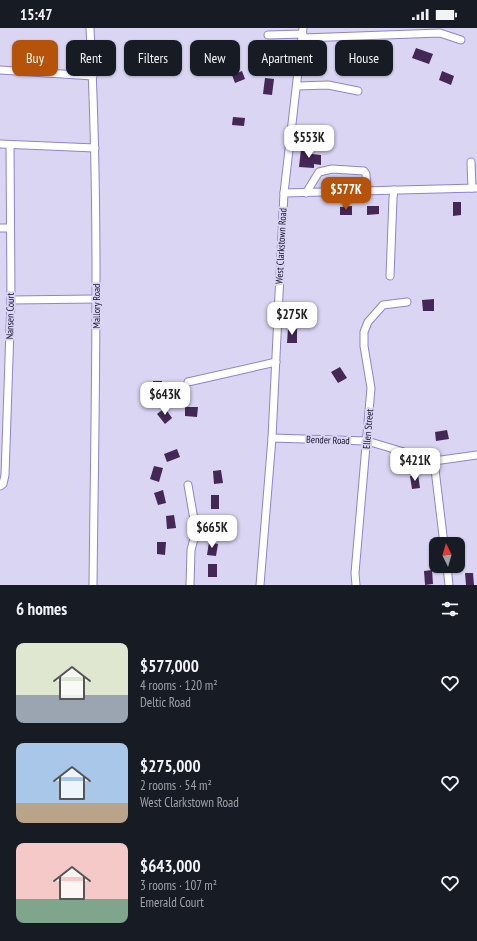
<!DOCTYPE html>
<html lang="en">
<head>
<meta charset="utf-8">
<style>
  :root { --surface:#171b24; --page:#242831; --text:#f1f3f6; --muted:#9ea1a6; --accent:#b45309 }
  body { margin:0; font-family:"PT Sans Narrow",sans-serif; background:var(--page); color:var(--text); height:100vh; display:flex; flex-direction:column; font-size:15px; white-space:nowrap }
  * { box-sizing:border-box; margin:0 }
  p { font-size:13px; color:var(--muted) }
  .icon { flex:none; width:22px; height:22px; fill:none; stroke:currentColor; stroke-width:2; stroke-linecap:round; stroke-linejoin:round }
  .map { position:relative; height:557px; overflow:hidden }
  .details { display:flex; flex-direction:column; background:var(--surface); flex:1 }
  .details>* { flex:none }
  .banner { position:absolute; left:12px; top:12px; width:453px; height:36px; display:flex; gap:8px }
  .needle { width:26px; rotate:355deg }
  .buttons { position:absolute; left:429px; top:509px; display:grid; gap:8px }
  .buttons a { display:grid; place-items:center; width:36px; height:36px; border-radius:8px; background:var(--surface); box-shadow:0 1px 3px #0004; font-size:20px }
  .price { position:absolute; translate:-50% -34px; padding:0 9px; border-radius:8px; background:#fff; color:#222; font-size:13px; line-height:26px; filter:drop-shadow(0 1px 2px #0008) }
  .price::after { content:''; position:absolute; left:50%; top:24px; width:12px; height:9px; margin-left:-6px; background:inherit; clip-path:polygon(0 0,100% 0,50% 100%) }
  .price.on { background:var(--accent); color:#fff }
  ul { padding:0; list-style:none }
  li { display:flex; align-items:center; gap:12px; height:100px; padding:0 16px }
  li span { display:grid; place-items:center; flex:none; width:112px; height:80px; border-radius:8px; color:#555 }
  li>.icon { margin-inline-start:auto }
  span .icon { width:48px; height:48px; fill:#fffc; stroke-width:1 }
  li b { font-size:17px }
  h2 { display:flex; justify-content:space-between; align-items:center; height:48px; padding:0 16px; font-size:17px }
  .chip { padding:0 14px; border-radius:8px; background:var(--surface); box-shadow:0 1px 3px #0004; font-size:14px; line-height:36px }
  .chip.on { background:var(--accent); color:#fff }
  .status { display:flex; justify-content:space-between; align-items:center; height:28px; padding:0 20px; background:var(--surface); direction:ltr }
  .status svg { height:11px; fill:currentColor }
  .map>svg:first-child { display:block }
  .building { fill:#452756 }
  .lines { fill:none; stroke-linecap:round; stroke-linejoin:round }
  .minor-casing { stroke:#9084c9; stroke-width:9 }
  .minor { stroke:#fff; stroke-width:7 }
  .labels { text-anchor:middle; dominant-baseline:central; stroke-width:4; stroke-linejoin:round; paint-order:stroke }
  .street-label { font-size:10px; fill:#140e28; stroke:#d9d5f3 }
</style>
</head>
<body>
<div class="status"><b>15:47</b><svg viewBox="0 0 49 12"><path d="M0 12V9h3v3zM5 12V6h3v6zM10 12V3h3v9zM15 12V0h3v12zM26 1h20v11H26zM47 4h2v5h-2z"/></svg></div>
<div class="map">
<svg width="477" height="557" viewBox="0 0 477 557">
  <rect width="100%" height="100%" fill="#d9d5f3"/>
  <!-- building -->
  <g class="building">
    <polygon points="416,20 433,26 429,36 412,30"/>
    <polygon points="242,43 245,51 235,55 232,47"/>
    <polygon points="442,43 454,48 451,57 439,52"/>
    <polygon points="265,50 274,51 272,67 263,66"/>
    <polygon points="233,89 245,90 244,98 232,97"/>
    <polygon points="301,121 313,122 312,126 321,127 321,137 314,136 314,140 299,139"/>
    <polygon points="453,174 461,174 461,187 453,188"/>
    <polygon points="352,178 352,187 340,187 340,179"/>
    <polygon points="367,178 379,178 379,186 367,187"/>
    <polygon points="434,271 434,283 423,283 422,272"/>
    <polygon points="288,301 297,301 297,315 287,315"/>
    <polygon points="340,339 347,350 338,355 331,344"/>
    <rect x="153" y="353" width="9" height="13"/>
    <polygon points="185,379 198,379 197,389 185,388"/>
    <polygon points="165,380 172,390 165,396 157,386"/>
    <polygon points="447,402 449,411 436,413 435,404"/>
    <polygon points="177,421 180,429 167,434 164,426"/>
    <polygon points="154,438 163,440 159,454 150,451"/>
    <polygon points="221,442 223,455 214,456 213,443"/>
    <polygon points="418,446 420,460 412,461 410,448"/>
    <polygon points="163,462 166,475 158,477 154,465"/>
    <rect x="211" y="467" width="8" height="14"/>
    <polygon points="174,487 176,500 167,501 166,488"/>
    <rect x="211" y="491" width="8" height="12"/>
    <polygon points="157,514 166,514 165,527 157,526"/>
    <polygon points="209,514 218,516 216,528 207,527"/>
    <rect x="208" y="536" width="9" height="13"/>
    <polygon points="432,542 433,556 425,557 424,543"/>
    <polygon points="465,545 473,545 474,557 466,557"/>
  </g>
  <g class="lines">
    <!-- minor casing -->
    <g class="minor-casing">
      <g id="minor">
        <path d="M90,0c10,185 5,371 3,557"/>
        <polyline points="268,7 303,6"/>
        <polyline points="303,10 440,5 461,12"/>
        <polyline points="0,42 93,48"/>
        <polyline points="297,58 328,57 358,63"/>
        <polyline points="0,116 95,120"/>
        <polyline points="471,134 472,160"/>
        <polyline points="284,165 477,160"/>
        <polyline points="306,165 319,144 332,141 364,143 366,146 367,163"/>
        <polyline points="0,200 10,200"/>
        <polyline points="390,248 393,170 394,162"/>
        <polyline points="11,272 96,271"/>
        <polyline points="188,354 276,334"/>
        <polyline points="272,410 367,413 434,433 477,427"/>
        <polyline points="434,433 444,516"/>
        <polyline points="188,457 196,503 191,522 190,557"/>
        <polyline points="0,458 3,456 5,447 11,272 10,117"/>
        <polyline points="447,538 449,557"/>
        <polyline points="260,557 272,410 284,165 303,0"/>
        <polyline points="356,557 355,545 371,360 364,318 364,304 368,294 383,277 407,274"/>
      </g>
    </g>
    <!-- minor -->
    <use href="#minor" class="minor"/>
  </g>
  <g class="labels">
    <!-- street labels -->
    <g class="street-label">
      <text transform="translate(281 218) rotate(-87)">West Clarkstown Road</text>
      <text transform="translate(96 278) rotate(-90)">Mallory Road</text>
      <text transform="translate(10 288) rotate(-89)">Nansen Court</text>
      <text transform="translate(368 401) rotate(-85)">Ellen Street</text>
      <text transform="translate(328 412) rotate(2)">Bender Road</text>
    </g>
  </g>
</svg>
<div class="buttons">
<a><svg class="needle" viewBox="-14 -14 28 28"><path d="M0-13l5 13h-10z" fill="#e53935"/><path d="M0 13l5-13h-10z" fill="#9ea1a6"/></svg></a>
</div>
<b class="price" style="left:309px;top:131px">$553K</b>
<b class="price on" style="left:346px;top:183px">$577K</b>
<b class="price" style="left:292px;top:308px">$275K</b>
<b class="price" style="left:165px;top:388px">$643K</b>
<b class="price" style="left:415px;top:454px">$421K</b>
<b class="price" style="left:212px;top:521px">$665K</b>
<div class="banner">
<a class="chip on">Buy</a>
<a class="chip">Rent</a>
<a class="chip">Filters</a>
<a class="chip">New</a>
<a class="chip">Apartment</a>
<a class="chip">House</a>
</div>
</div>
<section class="details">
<h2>6 homes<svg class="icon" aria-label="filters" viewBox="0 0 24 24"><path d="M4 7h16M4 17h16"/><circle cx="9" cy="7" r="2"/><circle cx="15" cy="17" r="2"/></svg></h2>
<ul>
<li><span style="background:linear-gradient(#dfe7d0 65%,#9aa5b1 0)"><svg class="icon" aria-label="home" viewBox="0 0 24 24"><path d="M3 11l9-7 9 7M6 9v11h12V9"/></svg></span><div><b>$577,000</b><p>4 rooms · 120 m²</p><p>Deltic Road</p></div><svg class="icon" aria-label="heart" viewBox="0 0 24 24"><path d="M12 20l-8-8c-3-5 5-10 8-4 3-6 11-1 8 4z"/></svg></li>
<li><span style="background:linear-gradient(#a9c7e8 75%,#b9a48a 0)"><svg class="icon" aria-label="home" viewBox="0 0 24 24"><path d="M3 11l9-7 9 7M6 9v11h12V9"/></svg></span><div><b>$275,000</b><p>2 rooms · 54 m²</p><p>West Clarkstown Road</p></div><svg class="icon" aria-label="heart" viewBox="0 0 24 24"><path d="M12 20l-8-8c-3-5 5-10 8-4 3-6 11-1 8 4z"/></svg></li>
<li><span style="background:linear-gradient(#f6c9c9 70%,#7fa58c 0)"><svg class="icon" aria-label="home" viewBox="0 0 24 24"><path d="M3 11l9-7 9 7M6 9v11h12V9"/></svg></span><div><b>$643,000</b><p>3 rooms · 107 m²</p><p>Emerald Court</p></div><svg class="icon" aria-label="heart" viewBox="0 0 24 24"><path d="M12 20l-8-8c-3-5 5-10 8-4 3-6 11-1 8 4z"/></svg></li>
</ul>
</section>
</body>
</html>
